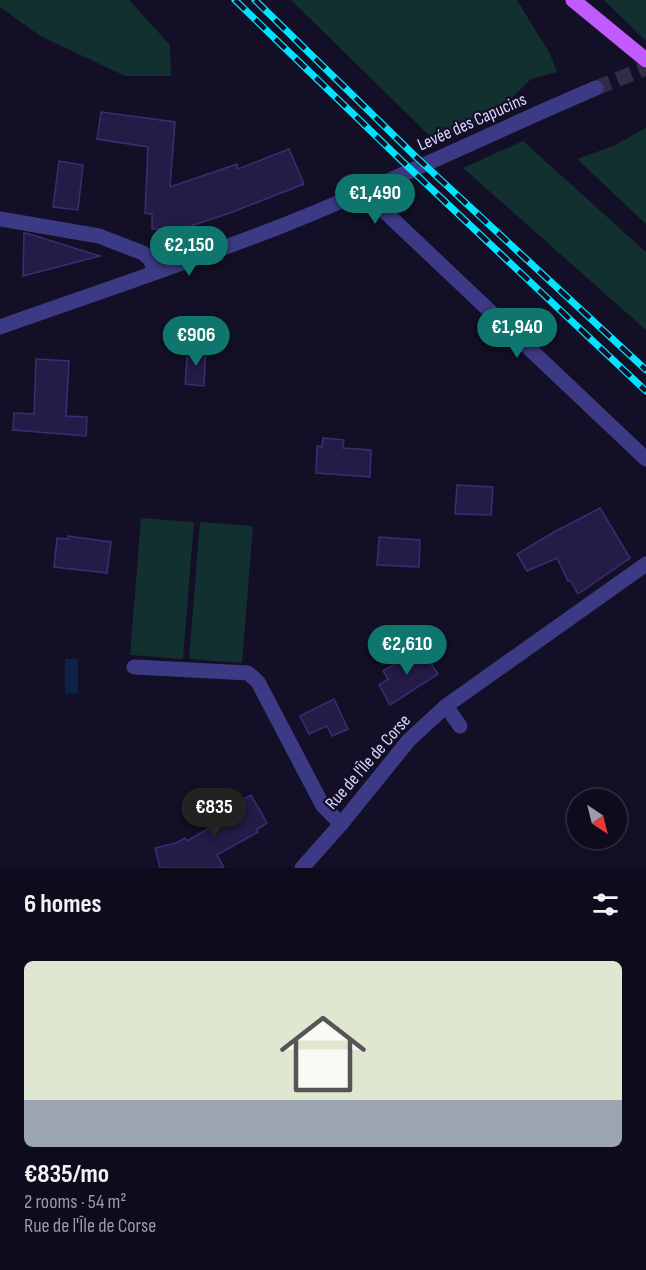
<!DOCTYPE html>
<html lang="en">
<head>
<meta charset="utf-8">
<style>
  :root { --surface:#0e0b1c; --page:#171425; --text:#f1f3f6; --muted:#9b9ba3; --line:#2e2b3b; --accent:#0f766e }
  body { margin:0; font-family:"Sofia Sans Condensed",sans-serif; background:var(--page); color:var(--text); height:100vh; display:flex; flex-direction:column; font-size:22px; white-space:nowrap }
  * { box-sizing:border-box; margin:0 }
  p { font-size:20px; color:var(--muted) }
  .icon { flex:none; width:33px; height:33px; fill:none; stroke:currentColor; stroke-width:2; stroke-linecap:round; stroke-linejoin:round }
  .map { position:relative; height:868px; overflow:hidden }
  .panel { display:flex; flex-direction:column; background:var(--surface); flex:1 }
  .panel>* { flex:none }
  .needle { width:39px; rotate:145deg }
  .buttons { position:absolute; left:567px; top:789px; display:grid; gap:12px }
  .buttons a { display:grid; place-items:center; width:60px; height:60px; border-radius:50%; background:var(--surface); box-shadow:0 3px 9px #0003,0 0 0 2px var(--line); font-size:30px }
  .price { position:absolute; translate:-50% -51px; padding:0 14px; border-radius:21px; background:var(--accent); color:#fff; font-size:20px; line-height:39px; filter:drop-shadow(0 2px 3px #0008) }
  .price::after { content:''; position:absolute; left:50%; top:36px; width:18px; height:14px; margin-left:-9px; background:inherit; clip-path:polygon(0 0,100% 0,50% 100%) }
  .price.selected { background:#222; color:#fff }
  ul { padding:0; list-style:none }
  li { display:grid; align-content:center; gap:12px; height:318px; padding:0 24px }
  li+li { border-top:2px solid var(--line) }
  li span { display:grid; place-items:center; height:186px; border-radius:9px; color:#555 }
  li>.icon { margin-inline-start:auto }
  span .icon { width:108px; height:108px; fill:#fffc; stroke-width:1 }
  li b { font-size:26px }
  h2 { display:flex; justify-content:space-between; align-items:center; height:72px; padding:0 24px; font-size:26px }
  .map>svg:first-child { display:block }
  .green { fill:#12302f }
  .water { fill:#0c2248 }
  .building { fill:#241b47; stroke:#3b2d73; stroke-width:1.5 }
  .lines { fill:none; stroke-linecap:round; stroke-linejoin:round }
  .minor-tunnel { stroke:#312d47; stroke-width:15; stroke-dasharray:15 8; stroke-linecap:butt }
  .minor { stroke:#3d3a85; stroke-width:15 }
  .major { stroke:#c25bff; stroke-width:15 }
  .rail-casing { stroke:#00e5ff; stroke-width:7 }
  .rail { stroke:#130f26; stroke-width:4.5; stroke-dasharray:14; stroke-linecap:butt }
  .labels { text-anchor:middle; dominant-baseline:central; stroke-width:4.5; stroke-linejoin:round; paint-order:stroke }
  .street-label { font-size:18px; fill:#d9d4ff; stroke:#130f26 }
</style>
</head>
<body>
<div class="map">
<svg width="646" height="868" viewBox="0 0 646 868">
  <rect width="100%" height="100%" fill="#130f26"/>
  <!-- green -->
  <g class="green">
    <polygon points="0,0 129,0 170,45 171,76 125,76 40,36 0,7"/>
    <polygon points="291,0 517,0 550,54 557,72 531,79 496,114 438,144"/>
    <polygon points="604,0 646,0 646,41"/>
    <polygon points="646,128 646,224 577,159 613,146"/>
    <polygon points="523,141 646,252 646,330 463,168"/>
    <polygon points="141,518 194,522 183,659 130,655"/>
    <polygon points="200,522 253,526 242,663 189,659"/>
  </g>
  <!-- water -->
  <polygon class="water" points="65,659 78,659 78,693 65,694"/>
  <!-- building -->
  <g class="building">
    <polygon points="101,112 175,122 170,187 237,164 238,169 289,149 304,184 230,213 179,230 152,229 152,214 145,213 148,147 97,139"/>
    <polygon points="59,161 83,165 78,210 53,207"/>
    <polygon points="24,233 26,233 100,256 23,276"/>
    <polygon points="188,347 206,349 204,386 185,384"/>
    <polygon points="36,359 69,361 66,416 87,417 86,436 13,430 14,413 34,414"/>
    <polygon points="323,438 344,440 343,448 371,450 370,477 316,473 317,446 322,447"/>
    <polygon points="457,485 493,487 491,515 455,514"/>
    <polygon points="600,508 630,558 578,594 570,580 568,581 557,558 527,571 517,554 556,531"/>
    <polygon points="68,536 111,542 107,573 54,567 57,538 68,539"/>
    <polygon points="379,537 420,540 419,567 377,565"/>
    <polygon points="421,648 438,674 390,705 379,685 388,679 383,671"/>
    <polygon points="334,699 348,729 332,736 327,726 309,734 300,716"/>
    <polygon points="251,795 267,823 256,830 258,832 217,855 224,868 160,868 155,848 176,843 185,838 187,841 220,822 216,815"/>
  </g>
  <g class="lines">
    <!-- minor-tunnel -->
    <polyline class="minor-tunnel" points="596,88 646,68"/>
    <!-- minor -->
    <g class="minor">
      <polyline points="363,191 646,459"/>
      <polyline points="0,219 99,236 143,253 150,259 155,272"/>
      <path d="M0,327c93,-33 187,-64 279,-100 107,-42 211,-94 317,-139"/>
      <polyline points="134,667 248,673 258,682 323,806 341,824"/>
      <polyline points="446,706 460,726"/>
      <polyline points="302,868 341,824 409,740 446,706 646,564"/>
    </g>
    <!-- major -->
    <polyline class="major" points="573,0 646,60"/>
    <!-- rail casing -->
    <g class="rail-casing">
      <g id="rail">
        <polyline points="235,0 403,162 646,391"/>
        <polyline points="255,0 416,157 646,370"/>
      </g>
    </g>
    <!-- rail -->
    <use href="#rail" class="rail"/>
  </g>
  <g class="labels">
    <!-- street labels -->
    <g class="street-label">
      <text transform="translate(472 122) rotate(-24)">Levée des Capucins</text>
      <text transform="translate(368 762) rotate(-49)">Rue de l'Île de Corse</text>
    </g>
  </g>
</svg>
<div class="buttons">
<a><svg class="needle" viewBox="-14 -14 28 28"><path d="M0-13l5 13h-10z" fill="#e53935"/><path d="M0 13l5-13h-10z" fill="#9b9ba3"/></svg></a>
</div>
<b class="price" style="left:375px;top:225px">€1,490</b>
<b class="price" style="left:189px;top:277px">€2,150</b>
<b class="price" style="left:517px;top:359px">€1,940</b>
<b class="price" style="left:196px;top:367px">€906</b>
<b class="price" style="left:407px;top:676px">€2,610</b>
<b class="price selected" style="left:214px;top:839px">€835</b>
</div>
<section class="panel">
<h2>6 homes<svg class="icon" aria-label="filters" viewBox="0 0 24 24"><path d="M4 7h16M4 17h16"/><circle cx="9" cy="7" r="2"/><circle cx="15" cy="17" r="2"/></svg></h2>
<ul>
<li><span style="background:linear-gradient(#dfe7d0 75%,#9aa5b1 0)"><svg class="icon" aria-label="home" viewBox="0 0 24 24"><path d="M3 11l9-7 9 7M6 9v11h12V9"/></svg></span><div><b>€835/mo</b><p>2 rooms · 54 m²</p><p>Rue de l'Île de Corse</p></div></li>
</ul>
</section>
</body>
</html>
